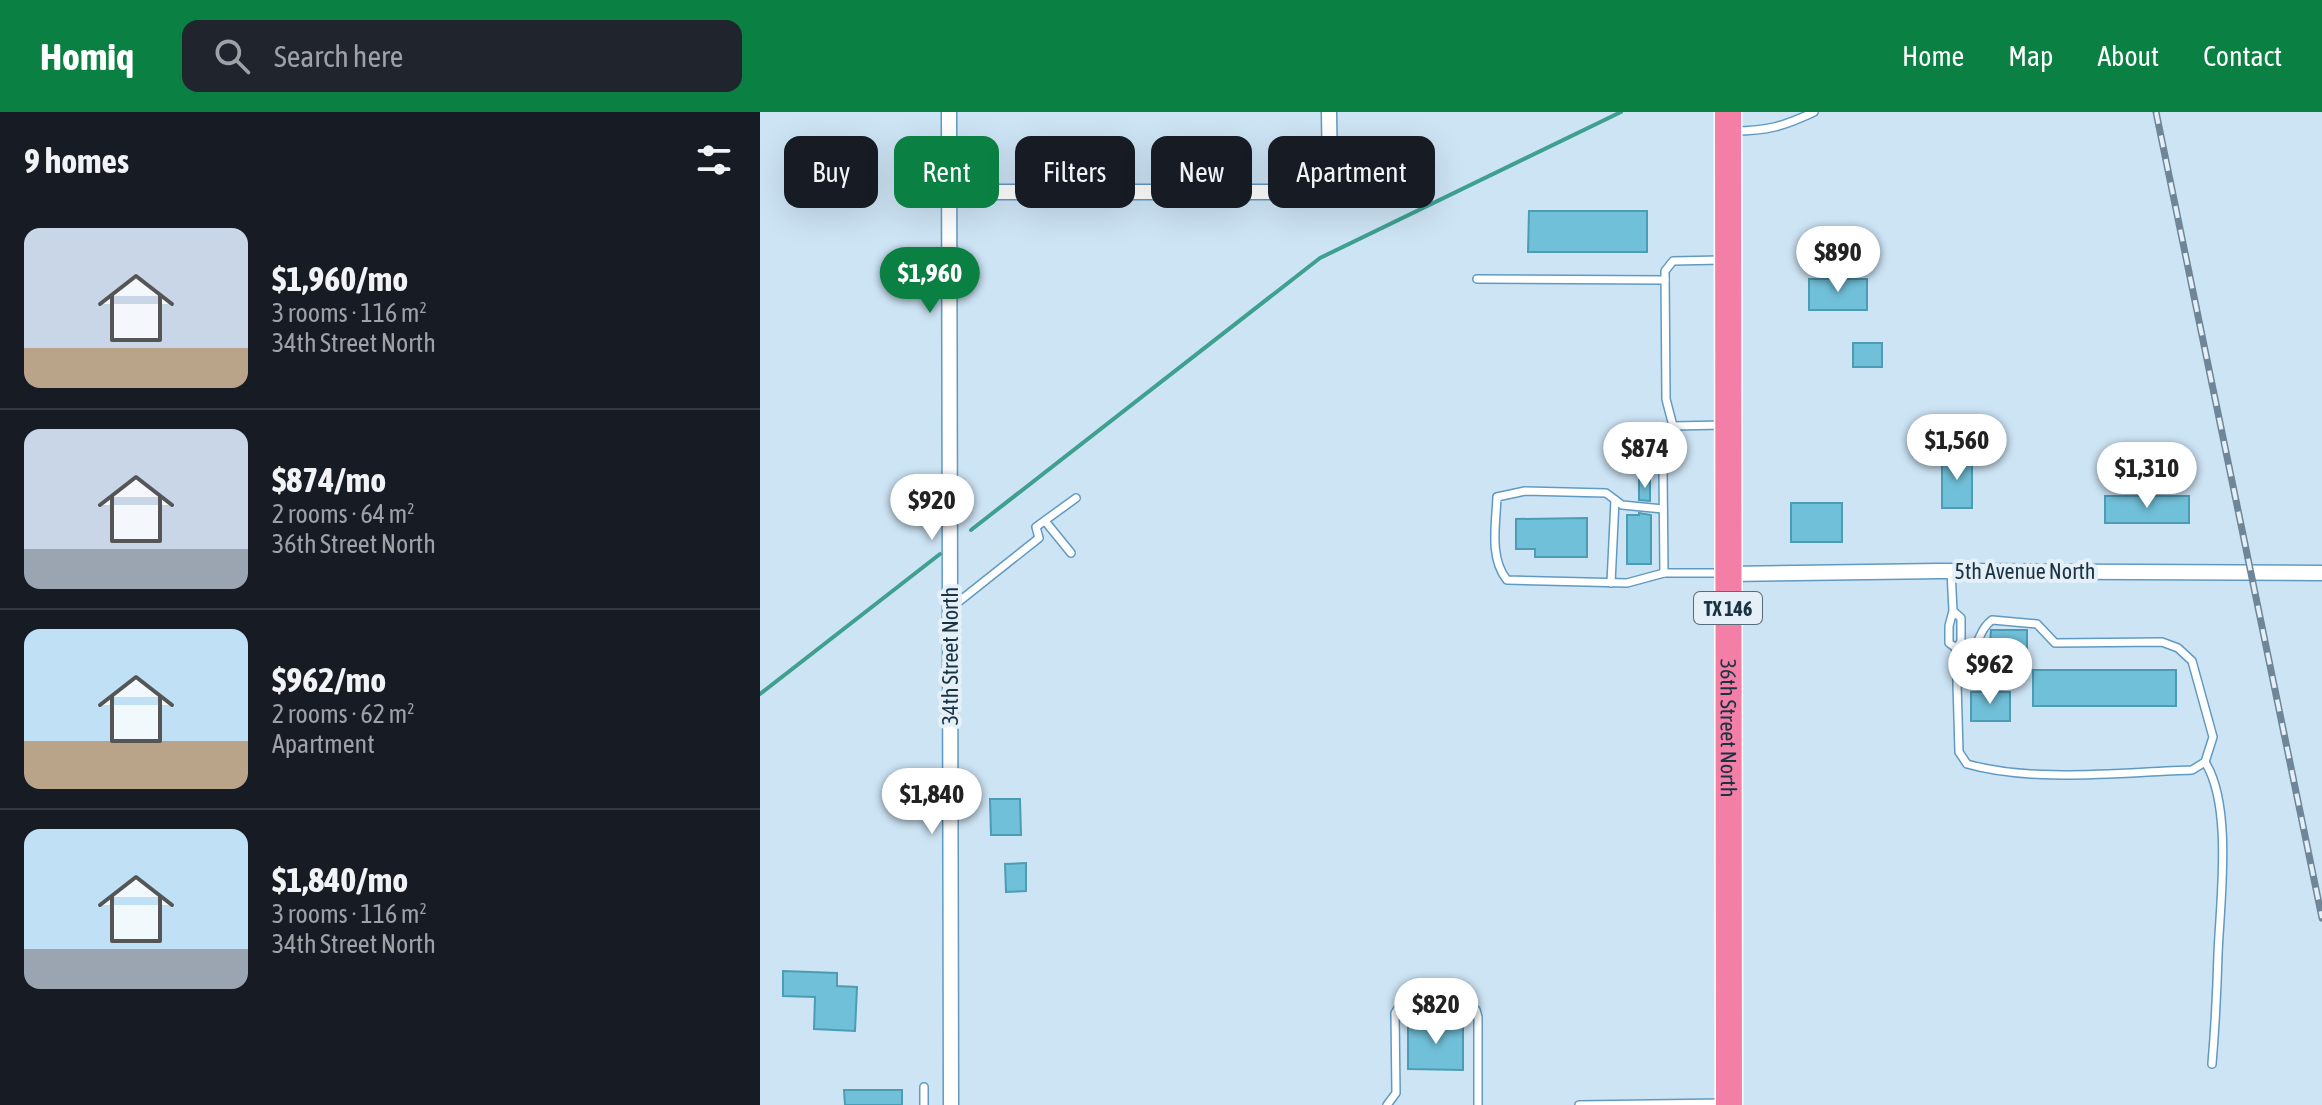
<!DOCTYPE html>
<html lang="en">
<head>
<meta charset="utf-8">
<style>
  :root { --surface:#171b24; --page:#20242c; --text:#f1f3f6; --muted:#9ea1a6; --line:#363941; --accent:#0b8043 }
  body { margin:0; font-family:"Asap Condensed",sans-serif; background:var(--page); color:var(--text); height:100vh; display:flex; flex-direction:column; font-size:30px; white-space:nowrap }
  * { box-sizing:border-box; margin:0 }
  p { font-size:26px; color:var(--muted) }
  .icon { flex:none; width:44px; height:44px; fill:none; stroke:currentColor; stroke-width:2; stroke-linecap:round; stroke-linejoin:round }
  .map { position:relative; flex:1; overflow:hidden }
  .panel { display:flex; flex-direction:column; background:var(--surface); width:760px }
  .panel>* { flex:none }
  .banner { position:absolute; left:24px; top:24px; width:760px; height:72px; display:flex; gap:16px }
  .price { position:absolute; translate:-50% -68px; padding:0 18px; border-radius:28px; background:#fff; color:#222; font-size:26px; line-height:52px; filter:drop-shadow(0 2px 4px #0008) }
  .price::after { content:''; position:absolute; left:50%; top:48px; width:24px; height:18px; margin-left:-12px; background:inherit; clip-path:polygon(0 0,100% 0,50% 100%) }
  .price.on { background:var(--accent); color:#fff }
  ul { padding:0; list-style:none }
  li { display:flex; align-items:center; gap:24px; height:200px; padding:0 24px }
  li+li { border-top:2px solid var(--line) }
  li span { display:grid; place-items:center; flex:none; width:224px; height:160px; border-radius:16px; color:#555 }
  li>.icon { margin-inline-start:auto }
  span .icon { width:96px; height:96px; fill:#fffc; stroke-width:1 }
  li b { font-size:34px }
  h2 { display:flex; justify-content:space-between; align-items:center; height:96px; padding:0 24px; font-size:34px }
  .tag { padding:0 28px; border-radius:16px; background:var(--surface); box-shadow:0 8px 32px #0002; font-size:28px; line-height:72px }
  .tag.on { background:var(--accent); color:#fff }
  header { display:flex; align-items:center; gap:48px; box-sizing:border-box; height:112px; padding:0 40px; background:var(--accent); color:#fff }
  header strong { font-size:38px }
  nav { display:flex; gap:44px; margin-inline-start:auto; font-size:28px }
  .search { width:560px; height:72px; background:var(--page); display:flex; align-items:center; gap:20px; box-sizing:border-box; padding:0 28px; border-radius:16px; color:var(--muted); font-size:30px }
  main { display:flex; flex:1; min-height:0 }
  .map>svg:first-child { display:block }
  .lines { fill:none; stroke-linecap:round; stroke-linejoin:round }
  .stream { stroke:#3fa090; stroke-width:4 }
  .building { fill:#71c0d9; stroke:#4c9cb4; stroke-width:2 }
  .lane-casing { stroke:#609ac2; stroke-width:10 }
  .street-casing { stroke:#609ac2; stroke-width:17 }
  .highway-casing { stroke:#fff; stroke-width:29 }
  .lane { stroke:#fff; stroke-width:7 }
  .street { stroke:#fff; stroke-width:14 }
  .highway { stroke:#f47fa6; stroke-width:26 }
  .rail-casing { stroke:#6e8697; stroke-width:7 }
  .rail { stroke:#e4eff8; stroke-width:4; stroke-dasharray:12; stroke-linecap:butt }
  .labels { text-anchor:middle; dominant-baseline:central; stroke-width:8; stroke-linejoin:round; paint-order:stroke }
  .shield { fill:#e4eff8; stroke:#576b79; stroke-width:2 }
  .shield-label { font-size:20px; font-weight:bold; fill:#1a3343 }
  .street-label { font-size:22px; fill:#1a3343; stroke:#e4eff8 }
</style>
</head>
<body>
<header>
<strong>Homiq</strong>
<div class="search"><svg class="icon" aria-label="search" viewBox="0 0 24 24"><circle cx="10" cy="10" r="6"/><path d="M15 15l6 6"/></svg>Search here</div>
<nav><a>Home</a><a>Map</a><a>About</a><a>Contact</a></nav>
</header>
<main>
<section class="panel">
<h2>9 homes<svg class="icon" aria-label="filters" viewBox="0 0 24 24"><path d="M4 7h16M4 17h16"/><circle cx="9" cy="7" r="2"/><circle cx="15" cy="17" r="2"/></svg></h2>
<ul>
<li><span style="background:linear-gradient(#c9d6e8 75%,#b9a48a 0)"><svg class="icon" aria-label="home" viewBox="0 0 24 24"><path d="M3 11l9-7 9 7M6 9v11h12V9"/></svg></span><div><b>$1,960/mo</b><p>3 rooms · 116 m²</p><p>34th Street North</p></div></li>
<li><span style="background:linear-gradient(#c9d6e8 75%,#9aa5b1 0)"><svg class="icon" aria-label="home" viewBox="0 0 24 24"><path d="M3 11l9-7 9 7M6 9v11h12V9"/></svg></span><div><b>$874/mo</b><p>2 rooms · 64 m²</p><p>36th Street North</p></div></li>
<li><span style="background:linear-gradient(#bfe0f5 70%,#b9a48a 0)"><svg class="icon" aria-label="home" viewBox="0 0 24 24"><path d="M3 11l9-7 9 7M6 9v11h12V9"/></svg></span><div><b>$962/mo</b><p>2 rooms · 62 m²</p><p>Apartment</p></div></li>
<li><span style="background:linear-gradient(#bfe0f5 75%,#9aa5b1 0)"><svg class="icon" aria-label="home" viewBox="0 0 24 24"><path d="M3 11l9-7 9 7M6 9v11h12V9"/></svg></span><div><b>$1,840/mo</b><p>3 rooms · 116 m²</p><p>34th Street North</p></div></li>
</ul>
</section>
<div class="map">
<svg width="1562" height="993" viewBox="0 0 1562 993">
  <rect width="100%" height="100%" fill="#cde4f5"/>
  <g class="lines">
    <!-- stream -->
    <g class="stream">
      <polyline points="211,418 560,146 861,0"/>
      <polyline points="0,582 180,442"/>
    </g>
  </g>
  <!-- building -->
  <g class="building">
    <polygon points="769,99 887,99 887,140 768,140"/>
    <rect x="1049" y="167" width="58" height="31"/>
    <rect x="1093" y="231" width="29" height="24"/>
    <rect x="1182" y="343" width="30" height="53"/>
    <polygon points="879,368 890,368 890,389 879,388"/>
    <rect x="1345" y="384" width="84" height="27"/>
    <rect x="1031" y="391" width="51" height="39"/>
    <polygon points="879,401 891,403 891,452 867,452 867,403 879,403"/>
    <polygon points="827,406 827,445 775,445 775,437 756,437 756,407"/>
    <polygon points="1231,518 1267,518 1267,546 1229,546"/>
    <rect x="1273" y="558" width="143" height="36"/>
    <rect x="1211" y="580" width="39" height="29"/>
    <polygon points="230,687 260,687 261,723 231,723"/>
    <polygon points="266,751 266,779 246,780 245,752"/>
    <polygon points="23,859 77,861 77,874 97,875 95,919 54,917 55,885 23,884"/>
    <polygon points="648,910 703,911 703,958 648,957"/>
    <polygon points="84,978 142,978 142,993 85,993"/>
  </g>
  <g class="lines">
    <!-- lane casing -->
    <g class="lane-casing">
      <g id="lane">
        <path d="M974,19c34,0 50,-5 80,-19"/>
        <polyline points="961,148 913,149 905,159 906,287 913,314 903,358 904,461 962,461"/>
        <polyline points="717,167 905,168"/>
        <polyline points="913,314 963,313"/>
        <path d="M903,397l-41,-4 -16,-12 -81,-2 -28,6c-1,27 -8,61 10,83l120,3 37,-10"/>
        <polyline points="285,409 311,441"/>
        <polyline points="1191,459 1193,499 1189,514 1189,531 1196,536 1201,530 1201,506 1193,499"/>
        <polyline points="851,471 855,388"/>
        <polyline points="192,495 279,426 276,415 316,386"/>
        <path d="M1232,508l45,4 18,19 107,-1 16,6 14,13 21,76 -8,25 -13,8c-70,2 -159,13 -225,-6l-8,-12 -3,-104c31,1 17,-14 36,-28z"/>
        <path d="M1445,650c28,44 15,140 13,192 -1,37 -3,74 -6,110"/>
        <polyline points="164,993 164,975"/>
        <polyline points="627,993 636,981 635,901 641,892 648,890 706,890 716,898 718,905 718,993"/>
        <polyline points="819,993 963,991"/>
      </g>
    </g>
    <!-- street casing -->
    <g class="street-casing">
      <g id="street">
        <polyline points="189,0 191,993"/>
        <polyline points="189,80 530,80 561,75 570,65 569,0"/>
        <polyline points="968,462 1180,459 1562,461"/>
      </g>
    </g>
    <!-- highway casing -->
    <g class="highway-casing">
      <g id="highway">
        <path id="s1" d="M968,0l1,993"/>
      </g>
    </g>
    <!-- lane -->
    <use href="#lane" class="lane"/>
    <!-- street -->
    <use href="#street" class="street"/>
    <!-- highway -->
    <use href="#highway" class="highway"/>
    <!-- rail casing -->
    <g class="rail-casing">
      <polyline id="rail" points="1396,0 1562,806"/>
    </g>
    <!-- rail -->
    <use href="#rail" class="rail"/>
  </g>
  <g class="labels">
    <!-- shield labels -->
    <rect class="shield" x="934" y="480" width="68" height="32" rx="6"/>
    <g class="shield-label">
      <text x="968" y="496">TX 146</text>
    </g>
    <!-- street labels -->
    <g class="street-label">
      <text x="1265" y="459">5th Avenue North</text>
      <text transform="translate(190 544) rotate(-90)">34th Street North</text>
      <text stroke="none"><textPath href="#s1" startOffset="616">36th Street North</textPath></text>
    </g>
  </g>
</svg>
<b class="price" style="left:1078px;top:182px">$890</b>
<b class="price on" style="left:170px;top:203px">$1,960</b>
<b class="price" style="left:1197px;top:370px">$1,560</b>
<b class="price" style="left:885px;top:378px">$874</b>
<b class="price" style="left:1387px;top:398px">$1,310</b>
<b class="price" style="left:172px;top:430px">$920</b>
<b class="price" style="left:1230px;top:594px">$962</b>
<b class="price" style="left:172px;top:724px">$1,840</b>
<b class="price" style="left:676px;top:934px">$820</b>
<div class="banner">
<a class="tag">Buy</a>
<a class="tag on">Rent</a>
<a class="tag">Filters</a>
<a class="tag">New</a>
<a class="tag">Apartment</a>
</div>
</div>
</main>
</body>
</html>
